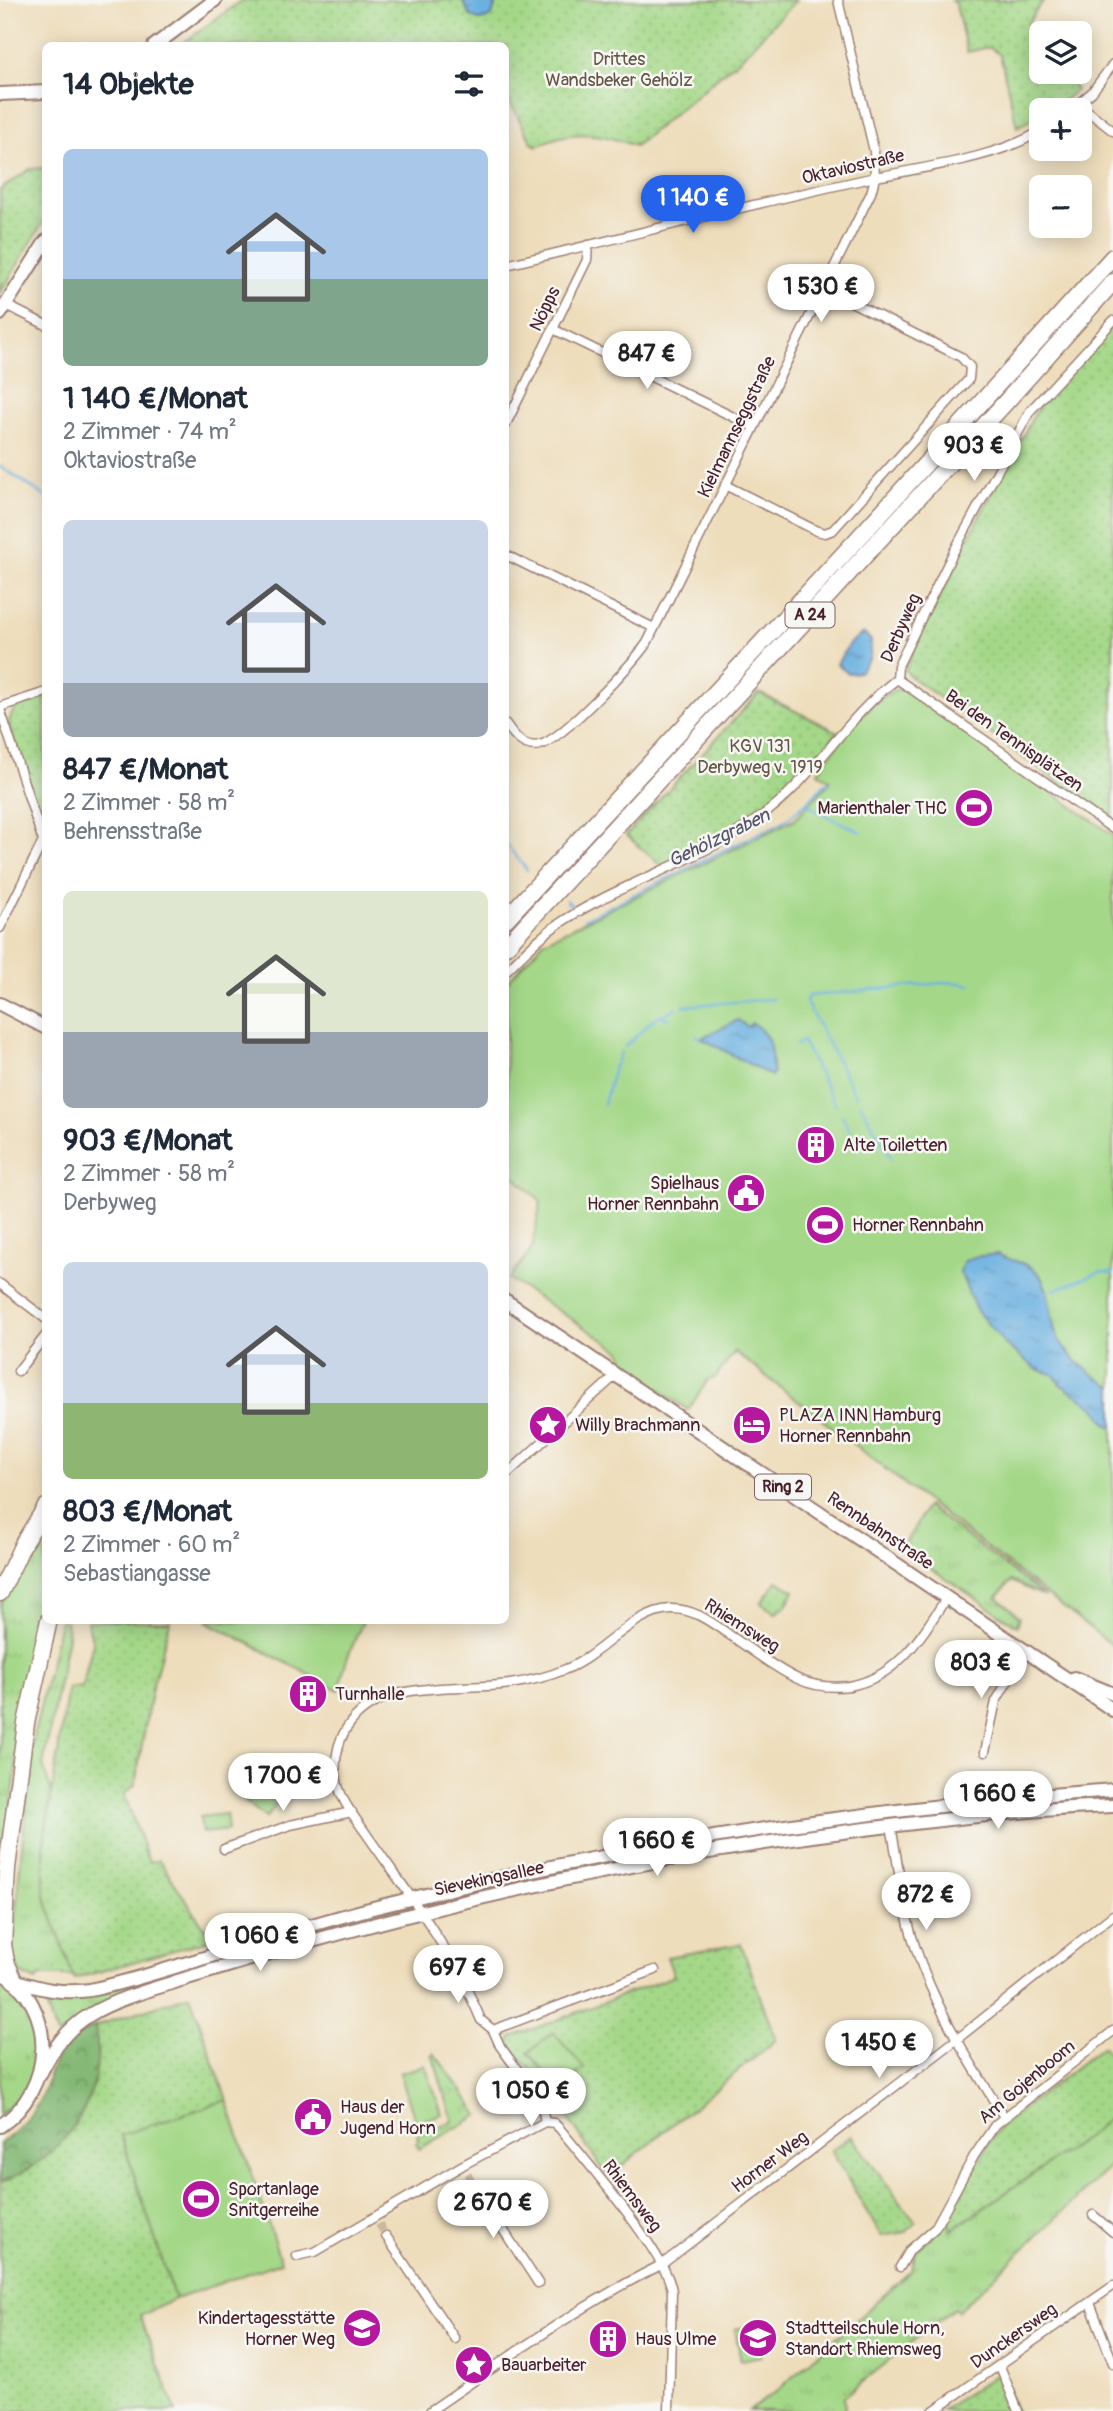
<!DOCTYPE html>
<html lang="de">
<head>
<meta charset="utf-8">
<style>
  :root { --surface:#fff; --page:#f6f6f7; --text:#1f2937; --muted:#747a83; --accent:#2563eb }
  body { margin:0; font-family:Pangolin,sans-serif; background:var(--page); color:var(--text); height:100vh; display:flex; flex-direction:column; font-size:26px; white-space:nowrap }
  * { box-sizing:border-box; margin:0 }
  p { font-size:23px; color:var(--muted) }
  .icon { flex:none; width:38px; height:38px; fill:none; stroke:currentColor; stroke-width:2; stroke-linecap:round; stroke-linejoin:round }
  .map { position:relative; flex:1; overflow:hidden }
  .side { position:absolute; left:42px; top:42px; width:467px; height:1582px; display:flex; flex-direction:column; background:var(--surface); border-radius:10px; box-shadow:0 4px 18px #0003 }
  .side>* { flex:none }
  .buttons { position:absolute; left:1029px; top:21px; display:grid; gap:14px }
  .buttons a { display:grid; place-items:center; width:63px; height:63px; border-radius:10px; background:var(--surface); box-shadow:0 4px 18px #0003; font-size:35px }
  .price { position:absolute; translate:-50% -60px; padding:0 16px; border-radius:24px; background:#fff; color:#222; font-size:23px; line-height:46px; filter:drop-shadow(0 2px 4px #0008) }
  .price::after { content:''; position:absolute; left:50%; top:42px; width:21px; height:16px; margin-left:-10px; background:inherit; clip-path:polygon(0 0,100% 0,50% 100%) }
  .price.active { background:var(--accent); color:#fff }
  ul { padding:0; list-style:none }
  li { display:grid; align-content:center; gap:14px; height:371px; padding:0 21px }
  li span { display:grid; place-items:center; height:217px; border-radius:10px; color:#555 }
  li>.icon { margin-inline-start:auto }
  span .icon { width:126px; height:126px; fill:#fffc; stroke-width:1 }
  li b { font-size:30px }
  h2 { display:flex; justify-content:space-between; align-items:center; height:84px; padding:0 21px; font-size:30px }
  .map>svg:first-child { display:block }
  .grass { fill:url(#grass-tufts); stroke:#777c5a; stroke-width:2 }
  .forest { fill:url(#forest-crowns); stroke:#666c50; stroke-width:2 }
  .park { fill:url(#park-dots); stroke:#777c5a; stroke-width:2 }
  .pitch { fill:#a4d888; stroke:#777c5a; stroke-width:2 }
  .water { fill:url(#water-ripples); stroke:#5a6886; stroke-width:2 }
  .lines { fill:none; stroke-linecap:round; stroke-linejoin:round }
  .stream { stroke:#6bb1e1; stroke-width:2.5 }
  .street-tunnel { stroke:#cdb79e; stroke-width:8; stroke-dasharray:8 4; stroke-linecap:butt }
  .street-casing { stroke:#9c7e73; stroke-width:11 }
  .secondary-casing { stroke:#9c7e73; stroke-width:16 }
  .primary-casing { stroke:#9c7e73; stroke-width:16 }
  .highway-casing { stroke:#9c7e73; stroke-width:19 }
  .street { stroke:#fff; stroke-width:8 }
  .secondary { stroke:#fff; stroke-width:12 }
  .primary { stroke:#fff; stroke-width:12 }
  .highway { stroke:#fff; stroke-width:16 }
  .labels { text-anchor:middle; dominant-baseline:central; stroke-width:5; stroke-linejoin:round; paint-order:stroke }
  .shield { fill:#f6f6f2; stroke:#7e6067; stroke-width:2 }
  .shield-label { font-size:16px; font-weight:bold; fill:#4a1f2b }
  .park-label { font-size:18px; fill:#655647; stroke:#f6f6f2 }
  .street-label { font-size:18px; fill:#4a1f2b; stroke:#f6f6f2 }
  .poi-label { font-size:18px; fill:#4a1f2b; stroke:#f6f6f2; text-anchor:start }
  .water-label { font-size:19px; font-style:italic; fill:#56526b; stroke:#f6f6f2 }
</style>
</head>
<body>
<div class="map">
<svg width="1113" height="2411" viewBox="0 0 1113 2411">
  <defs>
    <pattern id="grass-tufts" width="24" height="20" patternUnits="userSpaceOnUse" patternTransform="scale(1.75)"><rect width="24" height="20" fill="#a4d888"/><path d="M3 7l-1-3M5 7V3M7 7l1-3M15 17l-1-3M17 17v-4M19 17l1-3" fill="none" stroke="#8fb976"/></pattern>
    <pattern id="forest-crowns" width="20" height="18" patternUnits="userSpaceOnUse" patternTransform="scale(1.75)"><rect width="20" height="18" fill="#83b874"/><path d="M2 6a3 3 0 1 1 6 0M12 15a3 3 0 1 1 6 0" fill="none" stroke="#6d955f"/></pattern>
    <pattern id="park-dots" width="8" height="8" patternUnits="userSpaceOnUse" patternTransform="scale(1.75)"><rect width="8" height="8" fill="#a4d888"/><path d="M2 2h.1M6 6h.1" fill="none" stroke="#8fb976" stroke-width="1.8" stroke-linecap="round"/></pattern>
    <pattern id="water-ripples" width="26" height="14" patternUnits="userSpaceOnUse" patternTransform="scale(1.75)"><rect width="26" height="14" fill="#6bb1e1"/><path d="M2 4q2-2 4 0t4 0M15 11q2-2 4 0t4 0" fill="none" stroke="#5a8fb7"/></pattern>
  </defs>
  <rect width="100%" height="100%" fill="#f6f6f2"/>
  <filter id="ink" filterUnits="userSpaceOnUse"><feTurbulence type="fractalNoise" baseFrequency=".0143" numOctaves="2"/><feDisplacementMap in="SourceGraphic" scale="14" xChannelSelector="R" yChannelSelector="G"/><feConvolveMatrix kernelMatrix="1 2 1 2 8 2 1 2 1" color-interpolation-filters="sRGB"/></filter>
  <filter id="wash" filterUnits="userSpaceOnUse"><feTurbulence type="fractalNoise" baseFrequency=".00686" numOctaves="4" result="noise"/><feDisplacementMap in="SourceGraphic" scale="28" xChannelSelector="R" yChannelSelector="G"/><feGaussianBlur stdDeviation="1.57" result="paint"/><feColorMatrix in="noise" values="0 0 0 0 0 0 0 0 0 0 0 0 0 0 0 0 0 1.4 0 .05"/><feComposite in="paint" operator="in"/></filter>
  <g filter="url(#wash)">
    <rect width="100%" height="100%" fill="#edb"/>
    <!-- grass -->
    <g class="grass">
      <polygon points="927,1506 1046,1597 1011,1581 997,1597 1020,1617 1017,1626 902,1549"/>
      <polygon points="45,1517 45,1605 22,1716 0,1909 0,1606 18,1566"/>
      <polygon points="60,1621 66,1621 68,1636 43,1765 51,1791 44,1843 44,1893 73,1976 40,1976 36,1981 21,1974 11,1956 33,1739"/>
      <polygon points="1113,1795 1113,1801 909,1819 909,1817"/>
      <polygon points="860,1820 861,1826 497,1889 500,1882 633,1855"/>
      <polygon points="343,1920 346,1925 174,1977 57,2036 42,1995 64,1997"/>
      <path d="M0,1979c47,38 51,99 0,137z"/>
      <polygon points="434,2053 479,2115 419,2149 416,2144 418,2142 417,2135 453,2121 432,2054"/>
      <polygon points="1113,2115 1113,2164 958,2311 954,2308 844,2397 845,2411 749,2411 777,2391 912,2270 915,2252 930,2239 947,2216 952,2230 1081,2141"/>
    </g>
    <!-- forest -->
    <path class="forest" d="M95,2026c13,72 -30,131 -95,157v-40c21,-12 37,-33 45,-55 4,-12 7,-26 15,-36 9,-12 22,-19 35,-26z"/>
    <!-- park -->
    <g class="park">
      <path d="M242,0h221l7,16 25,-9 2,-7h299l-54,57 -107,89c-33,-14 -66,-18 -98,0l-5,-3 -26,-48v-49h-327z"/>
      <path d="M951,0h93l-17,24 14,20v28h21l14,18c-10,8 -21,20 -35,20v4l-24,13 -17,-72 -10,-8 -23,5 -11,-47z"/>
      <polygon points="45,168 45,219 0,294 0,190 30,169"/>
      <polygon points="1113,324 1113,821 911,677 905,670 922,631 978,519 1039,406"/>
      <polygon points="759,693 838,732 785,792 752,820 663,867 626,835"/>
      <polygon points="45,697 45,828 40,822 8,723 15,708"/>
      <polygon points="777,1581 794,1591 785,1607 776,1613 761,1603"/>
      <polygon points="87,1621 170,1621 151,1692 135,1785 124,1794 149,1862 159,1860 212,1939 74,1979 44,1893 44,1843 68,1688 82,1687 93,1643"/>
      <polygon points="741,1944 776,2040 608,2177 555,2099 509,2043 512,2037 674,1976 667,1957"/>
      <path d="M190,1995l37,105 -106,36 54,163 -35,17 36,95h-176v-228c65,-26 108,-85 95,-157z"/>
      <polygon points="1103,2046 1113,2059 1113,2115 1081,2141 951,2230 947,2216 991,2139 1000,2127"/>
      <polygon points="851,2136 916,2223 906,2232 881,2236 831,2150"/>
      <polygon points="1000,2372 1016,2411 941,2411"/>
    </g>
    <!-- pitch -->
    <g class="pitch">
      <path d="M903,688l210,147v811l-378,-294 -19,25 -8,3 -20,30 -57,-40 -10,-19 -112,-72 23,-30 9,-48 -35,-32v-186l38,-42 251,-122 36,-38 -13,-9c18,-25 54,-80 85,-84z"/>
      <polygon points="206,1621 363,1620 363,1621 346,1661 339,1690"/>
      <polygon points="257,1785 278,1802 266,1818 245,1801"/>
      <polygon points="226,1814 228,1830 202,1833 200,1817"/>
      <polygon points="553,2032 584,2068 559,2089 528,2053"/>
      <polygon points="425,2065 442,2114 416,2123 400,2073"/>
      <polygon points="227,2100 281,2262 175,2299 121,2135"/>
      <polygon points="756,2325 761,2356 741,2360 735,2329"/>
    </g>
    <!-- water -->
    <g class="water">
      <path d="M463,0h34l-5,15c-16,12 -24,0 -29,-15z"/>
      <polygon points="863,633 871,640 870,658 859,672 848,673 837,664 849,644"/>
      <path d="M738,1020l10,7 4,-4c22,14 18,27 21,51l-2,2 -70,-38z"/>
      <path d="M998,1254c12,8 29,7 39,18 13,14 13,41 18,58 7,24 38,45 58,58v40l-6,-4 -11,-16 -36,-24 -7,-10 -17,-5 -31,-25 -29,-34 -16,-38 3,-10 11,-5z"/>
    </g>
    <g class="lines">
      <!-- stream -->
      <g class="stream">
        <polyline points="0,466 46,497"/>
        <polyline points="806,803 829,781"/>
        <polyline points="506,844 527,870"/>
        <polyline points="566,900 572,906"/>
        <polyline points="584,919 786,820 806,803 819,812 861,832"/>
        <polyline points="683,1006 773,999"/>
        <polyline points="660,1015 669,1019"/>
        <polyline points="696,1035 701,1038"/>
        <polyline points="796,1045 802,1041 836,1106"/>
        <polyline points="625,1047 654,1019 676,1008"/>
        <polyline points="856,1096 806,1002 808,996 952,982 971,985"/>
        <polyline points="860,1103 891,1158"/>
        <polyline points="604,1104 614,1067 621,1052"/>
        <polyline points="842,1115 850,1131"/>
        <polyline points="1054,1290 1100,1272 1113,1273"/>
      </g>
    </g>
  </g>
  <g filter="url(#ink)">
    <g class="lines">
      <!-- street-tunnel -->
      <g class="street-tunnel">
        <polyline points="467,2174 474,2185"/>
        <polyline points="379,2224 386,2236"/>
      </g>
      <!-- street casing -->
      <g class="street-casing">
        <g id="street">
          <polyline points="1079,104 1113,131"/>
          <polyline points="1071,110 1092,92 1113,64"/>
          <path d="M506,265c119,-28 237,-59 356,-85 58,-13 128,-19 179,-49"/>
          <polyline points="6,305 46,325"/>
          <polyline points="553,329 754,427"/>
          <polyline points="506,424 587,260 588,245"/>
          <polyline points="725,485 817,531 825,533 833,530 969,379 970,367 961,357 823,288"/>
          <polyline points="506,555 654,628"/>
          <polyline points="897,679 1113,829"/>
          <polyline points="0,707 46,692"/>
          <polyline points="0,709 43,841"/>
          <path d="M506,724c8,12 18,25 34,21 23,-6 92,-81 107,-102l224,-450 4,-15 -1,-27 -36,-151"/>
          <polyline points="0,928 43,841"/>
          <path d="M506,971c16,-16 32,-33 51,-46 63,-43 140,-62 202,-107 54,-38 85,-99 138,-139l1,-13 55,-113 77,-142 83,-90"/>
          <polyline points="0,1284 46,1319"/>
          <polyline points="18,1371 46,1335"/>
          <polyline points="506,1475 616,1375"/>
          <polyline points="985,1752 996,1701 1026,1650"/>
          <path d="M891,1826c8,40 11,81 24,120 20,63 55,116 89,171"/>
          <polyline points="224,1849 290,1825 352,1812"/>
          <polyline points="493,2030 655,1970"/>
          <polyline points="474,2185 538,2283"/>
          <polyline points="1093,2215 1113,2232"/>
          <polyline points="386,2236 455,2339"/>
          <polyline points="297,2256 315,2252 463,2165 545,2122"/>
          <polyline points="900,2267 910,2250 935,2228 974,2156 995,2125 1113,2031"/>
          <polyline points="1090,2303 1113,2363"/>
          <polyline points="1000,2366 1018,2411"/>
          <path d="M430,2411c75,-51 150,-106 231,-146l295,-225 157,-125"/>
          <path d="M669,2411l3,-120c-5,-36 -86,-130 -112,-162l-6,-6 -9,-1 -4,-20 -41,-56 -7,-16 -12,-10c-13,-31 -31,-63 -50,-93 -20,-32 -44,-63 -66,-95 -12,-17 -26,-34 -29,-56 -2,-19 3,-39 15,-54 35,-44 109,-31 159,-38 20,-3 38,-7 56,-15 36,-14 67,-58 104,-60 24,-1 42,14 61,27 21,14 43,32 67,43 15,7 34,9 51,7 50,-9 72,-50 98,-89"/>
          <polyline points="933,2411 1113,2286"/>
        </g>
      </g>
      <!-- secondary casing -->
      <g class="secondary-casing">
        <g id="secondary">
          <polyline points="154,46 215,0"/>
          <polyline points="0,94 46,92"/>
          <polyline points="0,314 46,241"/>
          <path d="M14,1980c26,9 48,14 76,10 34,-7 68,-18 101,-28 66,-20 131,-42 198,-58 238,-60 480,-96 724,-114"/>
          <path d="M40,2074c13,-25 26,-45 51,-60 27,-16 59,-24 90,-34 37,-11 75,-23 113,-34 187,-53 378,-93 571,-117 82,-10 165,-20 248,-23"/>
        </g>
      </g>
      <!-- primary casing -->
      <g class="primary-casing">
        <g id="primary">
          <polyline points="0,1004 46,1028"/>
          <polyline points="506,1301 1113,1710"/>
          <polyline points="1074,1678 1113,1694"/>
          <path d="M0,1972c59,33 54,119 0,154"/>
        </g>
      </g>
      <!-- highway casing -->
      <g class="highway-casing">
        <g id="highway">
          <polyline points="506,919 864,532 1113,257"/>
          <polyline points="506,946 1004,404 1113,282"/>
          <polyline points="0,1593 24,1542 46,1507"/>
          <polyline points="14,1980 6,1962 3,1945 7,1868 26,1723 49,1620"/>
        </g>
      </g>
      <!-- street -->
      <use href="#street" class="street"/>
      <!-- secondary -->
      <use href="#secondary" class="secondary"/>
      <!-- primary -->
      <use href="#primary" class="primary"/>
      <!-- highway -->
      <use href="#highway" class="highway"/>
    </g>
  </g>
  <!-- icons -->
  <defs>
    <g id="stadium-disc" transform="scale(2.0125)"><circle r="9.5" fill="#b5179e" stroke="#f6f6f2"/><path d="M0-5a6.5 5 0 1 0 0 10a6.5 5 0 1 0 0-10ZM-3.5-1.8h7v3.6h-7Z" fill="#fff"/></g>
    <g id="building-disc" transform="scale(2.0125)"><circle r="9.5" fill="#b5179e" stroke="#f6f6f2"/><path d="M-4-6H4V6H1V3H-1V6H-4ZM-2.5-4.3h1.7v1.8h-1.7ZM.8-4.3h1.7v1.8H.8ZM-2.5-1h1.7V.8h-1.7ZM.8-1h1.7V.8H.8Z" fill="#fff"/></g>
    <g id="civic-disc" transform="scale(2.0125)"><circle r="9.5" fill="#b5179e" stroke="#f6f6f2"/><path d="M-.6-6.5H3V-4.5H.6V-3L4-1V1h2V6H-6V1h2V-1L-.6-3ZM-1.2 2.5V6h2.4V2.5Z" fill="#fff"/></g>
    <g id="sight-disc" transform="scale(2.0125)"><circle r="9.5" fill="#b5179e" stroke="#f6f6f2"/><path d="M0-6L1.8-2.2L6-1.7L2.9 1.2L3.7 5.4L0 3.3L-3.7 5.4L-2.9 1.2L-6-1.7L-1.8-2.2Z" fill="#fff"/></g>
    <g id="hotel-disc" transform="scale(2.0125)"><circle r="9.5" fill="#b5179e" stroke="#f6f6f2"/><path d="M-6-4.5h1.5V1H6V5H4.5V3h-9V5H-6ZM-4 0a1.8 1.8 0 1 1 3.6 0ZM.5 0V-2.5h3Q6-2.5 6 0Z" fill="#fff"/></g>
    <g id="school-disc" transform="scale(2.0125)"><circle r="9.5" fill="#b5179e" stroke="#f6f6f2"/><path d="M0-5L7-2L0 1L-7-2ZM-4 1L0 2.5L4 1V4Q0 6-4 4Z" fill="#fff"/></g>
  </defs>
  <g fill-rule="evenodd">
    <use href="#stadium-disc" x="974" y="808"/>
    <use href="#building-disc" x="816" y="1145"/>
    <use href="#civic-disc" x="746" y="1193"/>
    <use href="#stadium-disc" x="825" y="1225"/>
    <use href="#sight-disc" x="548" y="1425"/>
    <use href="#hotel-disc" x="752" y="1425"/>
    <use href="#building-disc" x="308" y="1694"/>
    <use href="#civic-disc" x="313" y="2117"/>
    <use href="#stadium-disc" x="201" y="2199"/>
    <use href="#school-disc" x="362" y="2328"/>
    <use href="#school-disc" x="758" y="2338"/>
    <use href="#building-disc" x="608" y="2339"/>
    <use href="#sight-disc" x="474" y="2365"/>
  </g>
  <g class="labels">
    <!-- shield labels -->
    <g class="shield">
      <rect x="785.5" y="602.5" width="49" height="25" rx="5"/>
      <rect x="755" y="1474.5" width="56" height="25" rx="5"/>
    </g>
    <g class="shield-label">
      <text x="810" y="615">A 24</text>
      <text x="783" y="1487">Ring 2</text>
    </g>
    <!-- park labels -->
    <g class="park-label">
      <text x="619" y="59">Drittes<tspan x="619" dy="21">Wandsbeker Gehölz</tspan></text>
      <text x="760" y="746">KGV 131<tspan x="760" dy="21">Derbyweg v. 1919</tspan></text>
    </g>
    <!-- street labels -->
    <g class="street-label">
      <text transform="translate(853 167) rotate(-13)">Oktaviostraße</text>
      <text transform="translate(545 309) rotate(-64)">Nöpps</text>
      <text transform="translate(737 427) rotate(-64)">Kielmannseggstraße</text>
      <text transform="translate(901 628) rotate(-66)">Derbyweg</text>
      <text transform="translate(1014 741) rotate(35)">Bei den Tennisplätzen</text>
      <text transform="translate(880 1531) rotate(34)">Rennbahnstraße</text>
      <text transform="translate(742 1626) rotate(32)">Rhiemsweg</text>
      <text transform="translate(489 1879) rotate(-12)">Sievekingsallee</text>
      <text transform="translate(1027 2082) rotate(-40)">Am Gojenboom</text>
      <text transform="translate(770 2162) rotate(-37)">Horner Weg</text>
      <text transform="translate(632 2196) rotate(53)">Rhiemsweg</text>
      <text transform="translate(1014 2336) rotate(-35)">Dunckersweg</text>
    </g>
    <!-- poi labels -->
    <g class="poi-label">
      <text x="947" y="808" text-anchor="end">Marienthaler THC</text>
      <text x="843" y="1145">Alte Toiletten</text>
      <text x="719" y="1183" text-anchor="end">Spielhaus<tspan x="719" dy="21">Horner Rennbahn</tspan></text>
      <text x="852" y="1225">Horner Rennbahn</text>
      <text x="779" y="1415">PLAZA INN Hamburg<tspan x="779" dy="21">Horner Rennbahn</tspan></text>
      <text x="575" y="1425">Willy Brachmann</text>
      <text x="335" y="1694">Turnhalle</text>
      <text x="340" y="2107">Haus der<tspan x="340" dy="21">Jugend Horn</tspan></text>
      <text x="228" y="2189">Sportanlage<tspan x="228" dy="21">Snitgerreihe</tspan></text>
      <text x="335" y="2318" text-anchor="end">Kindertagesstätte<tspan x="335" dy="21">Horner Weg</tspan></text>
      <text x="785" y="2328">Stadtteilschule Horn,<tspan x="785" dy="21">Standort Rhiemsweg</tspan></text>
      <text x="635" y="2339">Haus Ulme</text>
      <text x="501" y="2365">Bauarbeiter</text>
    </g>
    <!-- water labels -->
    <g class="water-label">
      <text transform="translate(719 838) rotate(-26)">Gehölzgraben</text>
    </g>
  </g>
</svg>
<div class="buttons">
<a><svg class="icon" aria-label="layers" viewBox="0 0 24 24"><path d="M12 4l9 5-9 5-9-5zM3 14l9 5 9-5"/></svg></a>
<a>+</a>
<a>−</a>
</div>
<b class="price active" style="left:693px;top:235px">1 140 €</b>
<b class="price" style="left:821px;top:324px">1 530 €</b>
<b class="price" style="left:647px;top:391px">847 €</b>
<b class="price" style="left:974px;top:483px">903 €</b>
<b class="price" style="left:981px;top:1700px">803 €</b>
<b class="price" style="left:283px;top:1813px">1 700 €</b>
<b class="price" style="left:998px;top:1831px">1 660 €</b>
<b class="price" style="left:657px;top:1878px">1 660 €</b>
<b class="price" style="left:926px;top:1932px">872 €</b>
<b class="price" style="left:260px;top:1973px">1 060 €</b>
<b class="price" style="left:458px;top:2005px">697 €</b>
<b class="price" style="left:879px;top:2080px">1 450 €</b>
<b class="price" style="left:531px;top:2128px">1 050 €</b>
<b class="price" style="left:493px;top:2240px">2 670 €</b>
<section class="side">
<h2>14 Objekte<svg class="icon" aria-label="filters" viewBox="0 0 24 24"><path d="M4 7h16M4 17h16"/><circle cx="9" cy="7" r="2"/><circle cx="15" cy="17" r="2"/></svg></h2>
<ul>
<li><span style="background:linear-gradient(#a9c7e8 60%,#7fa58c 0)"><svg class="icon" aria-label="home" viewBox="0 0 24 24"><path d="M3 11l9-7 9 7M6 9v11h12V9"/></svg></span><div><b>1 140 €/Monat</b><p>2 Zimmer · 74 m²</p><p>Oktaviostraße</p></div></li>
<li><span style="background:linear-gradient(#c9d6e8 75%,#9aa5b1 0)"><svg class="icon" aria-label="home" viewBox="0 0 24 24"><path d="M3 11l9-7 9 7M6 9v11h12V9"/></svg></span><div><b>847 €/Monat</b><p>2 Zimmer · 58 m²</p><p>Behrensstraße</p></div></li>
<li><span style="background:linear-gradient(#dfe7d0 65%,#9aa5b1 0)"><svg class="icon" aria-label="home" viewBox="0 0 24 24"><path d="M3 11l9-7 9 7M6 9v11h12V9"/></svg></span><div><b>903 €/Monat</b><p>2 Zimmer · 58 m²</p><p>Derbyweg</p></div></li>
<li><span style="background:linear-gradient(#c9d6e8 65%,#8fb573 0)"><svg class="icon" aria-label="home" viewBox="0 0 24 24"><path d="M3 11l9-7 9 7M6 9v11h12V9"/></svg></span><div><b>803 €/Monat</b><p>2 Zimmer · 60 m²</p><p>Sebastiangasse</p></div></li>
</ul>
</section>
</div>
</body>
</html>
